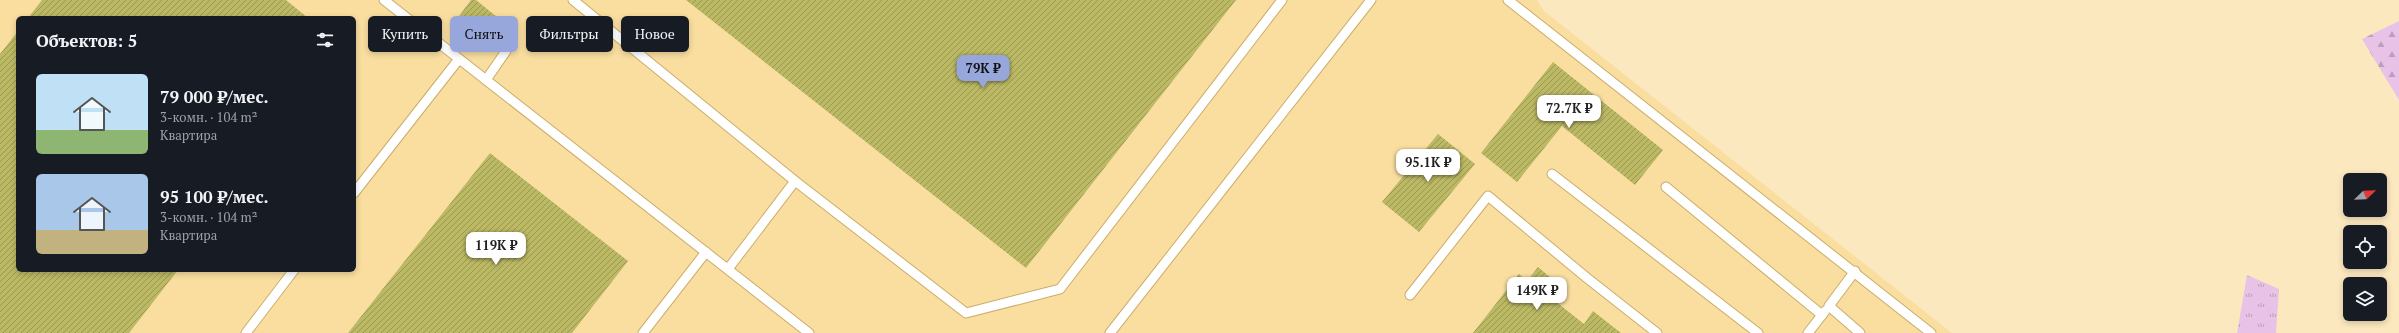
<!DOCTYPE html>
<html lang="ru">
<head>
<meta charset="utf-8">
<style>
  :root { --surface:#171b24; --page:#242831; --text:#f1f3f6; --muted:#9ea1a6; --accent:#98a7db }
  body { margin:0; font-family:"PT Serif",serif; background:var(--page); color:var(--text); height:100vh; display:flex; flex-direction:column; font-size:15px; white-space:nowrap }
  * { box-sizing:border-box; margin:0 }
  p { font-size:13px; color:var(--muted) }
  .icon { flex:none; width:22px; height:22px; fill:none; stroke:currentColor; stroke-width:2; stroke-linecap:round; stroke-linejoin:round }
  .map { position:relative; flex:1; overflow:hidden }
  .details { position:absolute; left:16px; top:16px; width:340px; height:256px; display:flex; flex-direction:column; background:var(--surface); border-radius:6px; box-shadow:0 2px 6px #0003 }
  .details>* { flex:none }
  .top-card { position:absolute; left:368px; top:16px; width:380px; height:36px; display:flex; gap:8px }
  .needle { width:26px; rotate:67deg }
  .fabs { position:absolute; left:2343px; top:173px; display:grid; gap:8px }
  .fabs a { display:grid; place-items:center; width:44px; height:44px; border-radius:6px; background:var(--surface); box-shadow:0 2px 6px #0003; font-size:20px }
  .price { position:absolute; translate:-50% -34px; padding:0 9px; border-radius:8px; background:#fff; color:#222; font-size:13px; line-height:26px; filter:drop-shadow(0 1px 2px #0008) }
  .price::after { content:''; position:absolute; left:50%; top:24px; width:12px; height:9px; margin-left:-6px; background:inherit; clip-path:polygon(0 0,100% 0,50% 100%) }
  .price.current { background:var(--accent); color:#111 }
  ul { padding:0; list-style:none }
  li { display:flex; align-items:center; gap:12px; height:100px; padding:0 20px }
  li span { display:grid; place-items:center; flex:none; width:112px; height:80px; border-radius:6px; color:#555 }
  li>.icon { margin-inline-start:auto }
  span .icon { width:48px; height:48px; fill:#fffc; stroke-width:1 }
  li b { font-size:17px }
  h2 { display:flex; justify-content:space-between; align-items:center; height:48px; padding:0 20px; font-size:17px }
  .tag { padding:0 14px; border-radius:6px; background:var(--surface); box-shadow:0 2px 6px #0003; font-size:14px; line-height:36px }
  .tag.current { background:var(--accent); color:#111 }
  .map>svg:first-child { display:block }
  .built { fill:#f9dea0; fill-rule:evenodd }
  .grass { fill:url(#grass-tufts) }
  .forest { fill:url(#forest-firs) }
  .building { fill:url(#building-hatch) }
  .lines { fill:none; stroke-linecap:round; stroke-linejoin:round }
  .service-casing { stroke:#cbad68; stroke-width:11 }
  .service { stroke:#fff; stroke-width:9 }
</style>
</head>
<body>
<div class="map">
<svg width="2399" height="333" viewBox="0 0 2399 333">
  <defs>
    <pattern id="grass-tufts" width="24" height="20" patternUnits="userSpaceOnUse"><rect width="24" height="20" fill="#e8c2e7"/><path d="M3 7l-1-3M5 7V3M7 7l1-3M15 17l-1-3M17 17v-4M19 17l1-3" fill="none" stroke="#be9fbb"/></pattern>
    <pattern id="forest-firs" width="22" height="20" patternUnits="userSpaceOnUse"><rect width="22" height="20" fill="#e8c2e7"/><path d="M5 1l3.5 6h-7zM16 11l3.5 6h-7z" fill="#be9fbb"/></pattern>
    <pattern id="building-hatch" width="6" height="6" patternUnits="userSpaceOnUse"><rect width="6" height="6" fill="#bcb965"/><path d="M-1 1l2-2M0 6l6-6M5 7l2-2" fill="none" stroke="#9b9853"/></pattern>
  </defs>
  <rect width="100%" height="100%" fill="#fbe8bf"/>
  <!-- built -->
  <path class="built" d="M0,0h1537l7,11 408,322h-1952zM18,18h336v252h-336z"/>
  <!-- grass -->
  <polygon class="grass" points="2247,275 2279,289 2276,333 2237,333"/>
  <!-- forest -->
  <polygon class="forest" points="2399,21 2399,100 2362,39"/>
  <!-- building -->
  <g class="building">
    <polygon points="42,0 286,0 308,18 28,18"/>
    <polygon points="471,0 476,0 497,17 483,35 459,16"/>
    <polygon points="686,0 1236,0 1026,268"/>
    <polygon points="18,31 18,270 178,270 129,333 0,333 0,54"/>
    <polygon points="1553,62 1663,150 1635,185 1562,126 1517,182 1481,153"/>
    <polygon points="1438,134 1475,164 1419,232 1382,202"/>
    <polygon points="490,153 628,261 572,333 348,333"/>
    <polygon points="1538,267 1564,289 1555,301 1584,324 1593,311 1621,333 1473,333 1519,274 1527,281"/>
  </g>
  <g class="lines">
    <!-- service casing -->
    <g class="service-casing">
      <g id="service">
        <polyline points="384,0 809,333"/>
        <polyline points="573,0 795,181 966,313 1060,289 1282,0"/>
        <polyline points="1508,0 1931,333"/>
        <polyline points="486,80 506,51"/>
        <polyline points="1552,174 1758,333"/>
        <polyline points="1666,187 1822,315"/>
        <polyline points="354,193 459,59"/>
        <polyline points="728,269 795,181"/>
        <polyline points="1855,271 1829,306 1860,333"/>
        <polyline points="1410,295 1488,196 1587,278 1657,333"/>
        <polyline points="246,333 294,270"/>
        <polyline points="643,333 706,252"/>
        <polyline points="1110,333 1371,0"/>
        <polyline points="1808,333 1825,311"/>
      </g>
    </g>
    <!-- service -->
    <use href="#service" class="service"/>
  </g>
</svg>
<div class="fabs">
<a><svg class="needle" viewBox="-14 -14 28 28"><path d="M0-13l5 13h-10z" fill="#e53935"/><path d="M0 13l5-13h-10z" fill="#9ea1a6"/></svg></a>
<a><svg class="icon" aria-label="locate" viewBox="0 0 24 24"><circle cx="12" cy="12" r="6"/><path d="M12 2v4M12 18v4M2 12h4M18 12h4"/></svg></a>
<a><svg class="icon" aria-label="layers" viewBox="0 0 24 24"><path d="M12 4l9 5-9 5-9-5zM3 14l9 5 9-5"/></svg></a>
</div>
<b class="price current" style="left:983px;top:89px">79K ₽</b>
<b class="price" style="left:1569px;top:129px">72.7K ₽</b>
<b class="price" style="left:1428px;top:183px">95.1K ₽</b>
<b class="price" style="left:496px;top:266px">119K ₽</b>
<b class="price" style="left:1537px;top:311px">149K ₽</b>
<div class="top-card">
<a class="tag">Купить</a>
<a class="tag current">Снять</a>
<a class="tag">Фильтры</a>
<a class="tag">Новое</a>
</div>
<section class="details">
<h2>Объектов: 5<svg class="icon" aria-label="filters" viewBox="0 0 24 24"><path d="M4 7h16M4 17h16"/><circle cx="9" cy="7" r="2"/><circle cx="15" cy="17" r="2"/></svg></h2>
<ul>
<li><span style="background:linear-gradient(#bfe0f5 70%,#8fb573 0)"><svg class="icon" aria-label="home" viewBox="0 0 24 24"><path d="M3 11l9-7 9 7M6 9v11h12V9"/></svg></span><div><b>79 000 ₽/мес.</b><p>3-комн. · 104 m²</p><p>Квартира</p></div></li>
<li><span style="background:linear-gradient(#a9c7e8 70%,#c2b280 0)"><svg class="icon" aria-label="home" viewBox="0 0 24 24"><path d="M3 11l9-7 9 7M6 9v11h12V9"/></svg></span><div><b>95 100 ₽/мес.</b><p>3-комн. · 104 m²</p><p>Квартира</p></div></li>
</ul>
</section>
</div>
</body>
</html>
